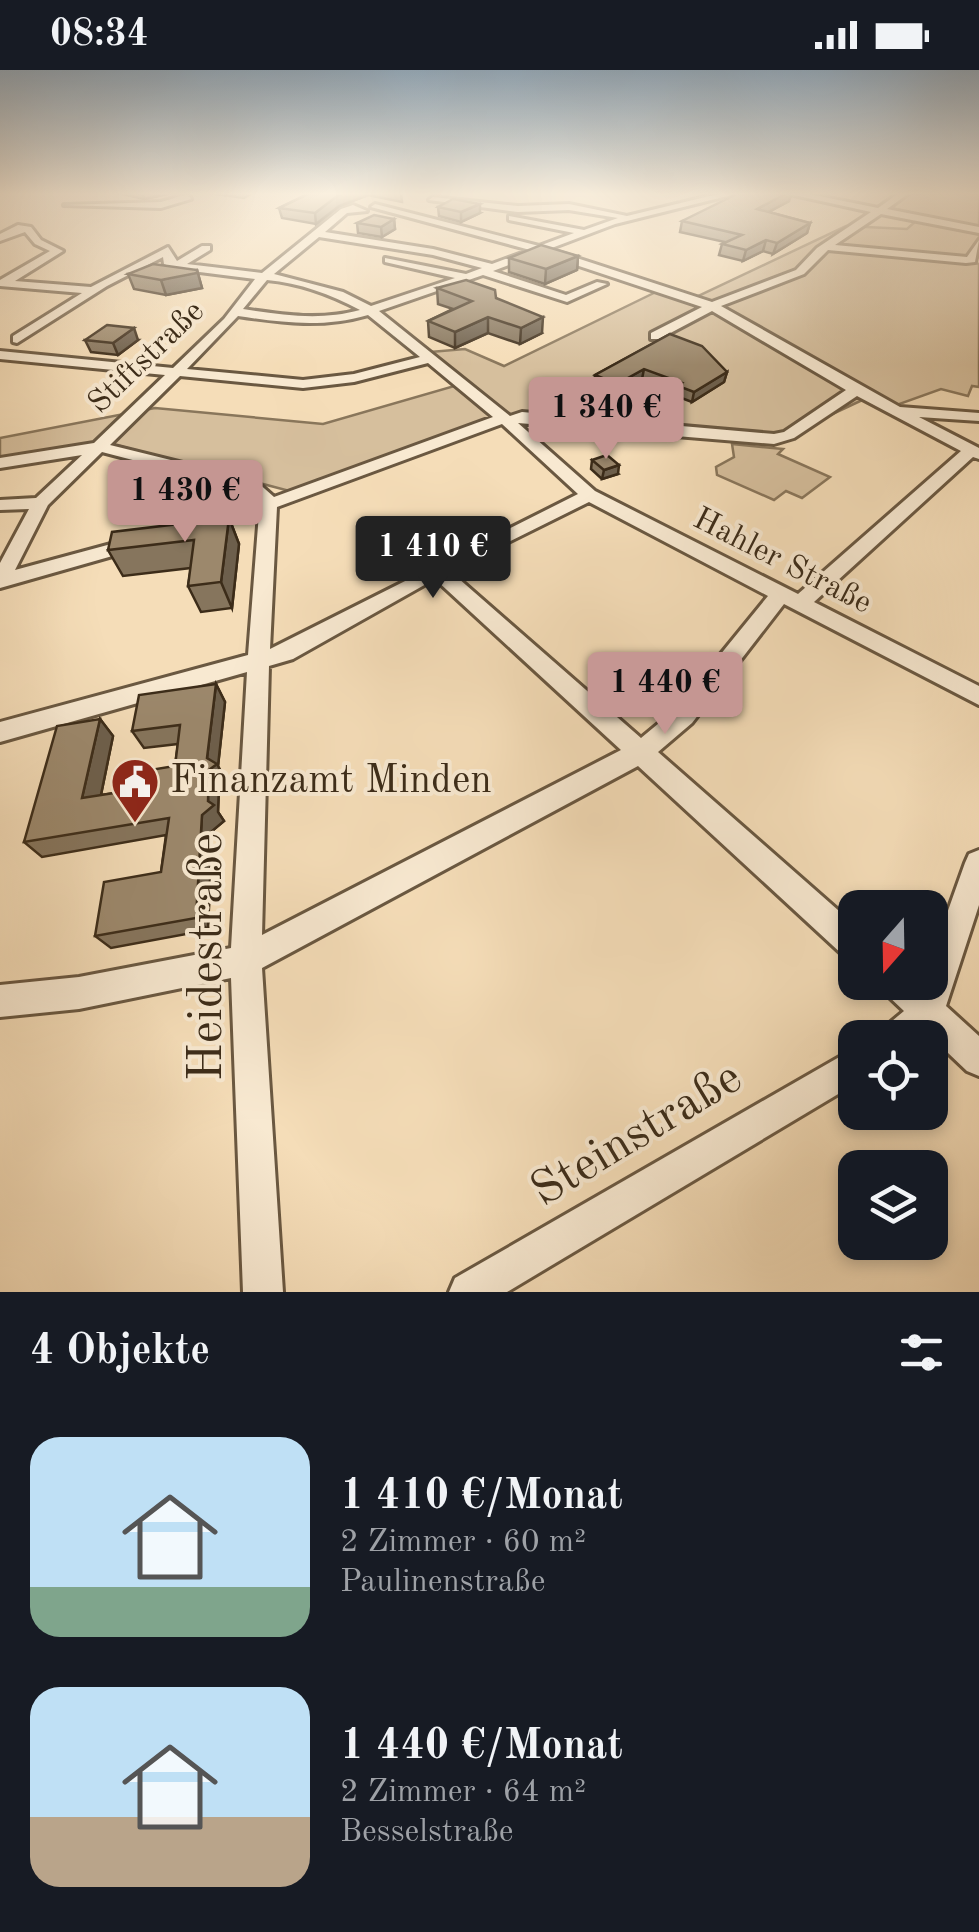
<!DOCTYPE html>
<html lang="de">
<meta charset="utf-8">
<style>
:root{--surface:#171b24;--page:#20242c;--text:#f1f3f6;--muted:#9ea1a6;--accent:#c59692}
body{margin:0;font-family:"Old Standard TT",serif;background:var(--page);color:var(--text);height:100vh;display:flex;flex-direction:column;font-size:38px;white-space:nowrap}
*{box-sizing:border-box;margin:0}
p{font-size:32px;color:var(--muted)}
.icon{flex:none;width:55px;height:55px;fill:none;stroke:currentColor;stroke-width:2;stroke-linecap:round;stroke-linejoin:round}
.map{position:relative;height:1222px;overflow:hidden}
.panel{display:flex;flex-direction:column;background:var(--surface);flex:1}
.panel>*{flex:none}
.needle{width:65px;rotate:200deg}
.fabs{position:absolute;left:838px;top:820px;display:grid;gap:20px}
.fabs a{display:grid;place-items:center;width:110px;height:110px;border-radius:20px;background:var(--surface);box-shadow:0 5px 15px #0003;font-size:50px}
.price{position:absolute;translate:-50% -85px;padding:0 22px;border-radius:10px;background:var(--accent);color:#111;font-size:32px;line-height:65px;filter:drop-shadow(0 2px 5px #0008)}
.price::after{content:'';position:absolute;left:50%;top:60px;width:30px;height:22px;margin-left:-15px;background:inherit;clip-path:polygon(0 0,100% 0,50% 100%)}
.price.on{background:#222;color:#fff}
ul{padding:0;list-style:none}
li{display:flex;align-items:center;gap:30px;height:250px;padding:0 30px}
li span{display:grid;place-items:center;flex:none;width:280px;height:200px;border-radius:30px;color:#555}
li>.icon{margin-inline-start:auto}
span .icon{width:120px;height:120px;fill:#fffc;stroke-width:1}
li b{font-size:42px}
h2{display:flex;justify-content:space-between;align-items:center;height:120px;padding:0 30px;font-size:42px}
.status{display:flex;justify-content:space-between;align-items:center;height:70px;padding:0 50px;background:var(--surface);direction:ltr}
.status svg{height:28px;fill:currentColor}
.map>svg:first-child{display:block}
.green{fill:#d6bf9d;stroke:#89765b;stroke-width:2.5}
.lines{fill:none;stroke-linecap:round;stroke-linejoin:round}
.minor-casing{stroke:#6a5841;stroke-width:6}
.minor{fill:#f8e9d1;fill-rule:evenodd}
.wall{fill:#86755d;stroke:#3c2c19;stroke-width:2.5}
.shaded-wall{fill:#6d5f4c;stroke:#3c2c19;stroke-width:2.5}
.building{fill:#9c886c;stroke:#3c2c19;stroke-width:2.5}
.labels{text-anchor:middle;dominant-baseline:central;stroke-width:8;stroke-linejoin:round;paint-order:stroke}
.far-street-label{font-size:32px;fill:#3c2c19;stroke:#f8e9d1}
.poi-label{font-size:40px;fill:#3c2c19;stroke:#f8e9d1;text-anchor:start}
.near-street-label{font-size:48px;fill:#3c2c19;stroke:#f8e9d1}
</style>
<div class="status"><b>08:34</b><svg viewBox="0 0 49 12"><path d="M0 12V9h3v3zM5 12V6h3v6zM10 12V3h3v9zM15 12V0h3v12zM26 1h20v11H26zM47 4h2v5h-2z"/></svg></div>
<div class="map">
<svg width="979" height="1222" viewBox="0 0 979 1222">
<rect width="100%" height="100%" fill="#f5ddb8"/>
<filter id="stains"><feTurbulence type="fractalNoise" baseFrequency=".002" numOctaves="4"/><feColorMatrix values="0 0 0 0 .2 0 0 0 0 .09 0 0 0 0 .02 0 0 0 .5 -.17"/></filter>
<radialGradient id="worn" r=".72"><stop offset=".6" stop-color="#630" stop-opacity="0"/><stop offset="1" stop-color="#630" stop-opacity=".3"/></radialGradient>
<g class="green">
<polygon points="901,123 979,123 979,185 975,193 979,194 979,317 972,316 968,326 941,319 894,336 873,325 775,371 521,344 509,346 297,423 120,376 0,391 0,368 155,338 323,354 465,313 430,282 465,279 504,296 660,220 690,230 846,156 907,159 916,151 872,142"/>
<polygon points="732,374 783,379 778,384 830,407 802,428 786,421 774,430 717,405 716,397 734,387"/>
</g>
<g class="lines">
<g class="minor-casing">
<g id="minor">
<path d="M722,123h17l-124,31 -66,25 163,53 84,-32 21,-22 54,-36 -86,-19h19l74,15 21,-15h10l-22,16 92,18v6l-98,-19 -46,31 132,12 12,-17 -4,22 -9,1 -138,-13 -24,24 -83,32 179,101 79,6v8l-60,-4 60,31v11l-6,-2 -159,145 165,84v19l-195,-101 -92,119 -34,29 197,173v35l-11,-4 -206,-190 -376,202 21,324h-40l-12,-314 -152,31 -79,8v-32l79,-8 152,-29 16,-276 -247,70v-20l248,-67 11,-142 -58,19 -9,-6 67,-25 -15,-12 -142,-37 -54,53 -33,65 122,-33 7,2v8l-144,41v-25l29,-54 -29,1v-10l36,-2 46,-43 -82,13v-10l94,-15 71,-68 -165,-16v-8l173,17 51,-49 31,-40 -79,-10 -12,-5 -1,-7 -56,29 -90,57 -4,-1v-6l69,-43 -82,-7v-6l50,-29 -15,-7 -10,-12 -25,9v-7l18,-9 13,2 10,13 22,11 -48,30 76,6 77,-40 9,14 25,-15h8v4l-23,14 75,9 79,-64 12,-4 14,6 -20,2 -22,19 108,17 59,15 38,-14 -159,-43 4,-3 164,42 35,-13 -65,-13v-4l75,14 34,-12 -49,-8 -51,2 -89,-12 4,-3 85,9 51,-2 58,12zM319,167l114,18 49,13 -16,6 -81,-16v4l70,16 -84,28 -28,-14 -69,-18zM540,183l162,54 -51,26v6h8l53,-28 134,79 -62,42 -10,2 -252,-22 -12,4 -131,-105 104,-36 84,27 40,-18 -10,-2 -31,13 -73,-24zM267,210c33,3 63,14 93,30 -40,11 -77,5 -117,-1zM368,245l52,42 -66,17 -51,6 -116,-11 51,-53c46,7 85,12 130,-1zM428,293l65,54 -219,80 -18,-16 -146,-36 70,-69 123,12 51,-6zM857,326l104,55 -163,143 -203,-103 -77,-68 256,21 20,-6zM502,354l76,70 -308,155 7,-142zM589,432l179,94 -92,113 -35,29 -191,-167zM435,509l186,171 -359,185 7,-269 24,-7z"/>
<polygon points="188,124 191,129 161,138 64,135 161,132"/>
<polygon points="979,780 979,835 946,936 979,966 979,1006 967,1001 927,963 923,968 882,968 886,956 904,941 885,923 881,912 930,912 930,891 965,793 969,784"/>
<polygon points="855,978 855,1014 507,1222 449,1222 455,1208"/>
</g>
</g>
<use href="#minor" class="minor"/>
</g>
<g class="wall">
<polygon points="118,123 172,123 144,129"/>
<polygon points="209,123 252,123 244,128"/>
<polygon points="306,123 401,123 402,132 368,125 339,136 316,154 282,148 279,138 306,125"/>
<polygon points="789,131 769,142 810,153 807,163 773,184 763,181 743,191 719,185 722,174 725,172 680,162 682,151"/>
<polygon points="438,137 480,143 461,152 439,146"/>
<polygon points="394,149 395,159 382,167 358,163 357,153"/>
<polygon points="578,186 577,200 545,214 509,202 509,188"/>
<polygon points="197,200 202,218 166,225 134,219 128,204"/>
<polygon points="437,218 496,228 542,263 520,274 488,263 455,278 429,267 428,251 453,239 438,234"/>
<polygon points="670,264 727,302 724,312 692,332 676,326 676,322 642,309 616,324 594,315 595,305"/>
<polygon points="85,270 138,270 118,285 91,282"/>
<polygon points="592,390 618,404 602,409 591,399"/>
<polygon points="229,448 239,474 232,538 201,542 188,516 191,498 123,506 108,480"/>
<polygon points="216,614 225,632 218,696 226,711 219,717 218,742 224,751 212,761 208,860 111,878 95,866 161,802 166,765 42,787 24,772 100,649 113,666 101,725 147,718 175,696 178,674 144,678 132,661"/>
</g>
<g class="shaded-wall">
<polygon points="142,123 172,123 144,129"/>
<polygon points="344,123 367,123 368,125 339,136 316,154 315,143 337,126"/>
<polygon points="787,123 792,123 789,131 755,149 757,139"/>
<polygon points="480,134 480,143 461,152 461,142"/>
<polygon points="394,149 395,159 382,167 381,157"/>
<polygon points="810,153 807,163 773,184 777,173"/>
<polygon points="766,170 763,181 743,191 746,180"/>
<polygon points="578,186 577,200 545,214 546,199"/>
<polygon points="197,200 202,218 166,225 161,210"/>
<polygon points="488,247 488,263 455,278 455,262"/>
<polygon points="543,247 542,263 520,274 521,258"/>
<polygon points="134,258 138,270 118,285 113,273"/>
<polygon points="644,299 642,309 616,324 617,314"/>
<polygon points="727,302 724,312 692,332 694,322"/>
<polygon points="619,395 618,404 602,409 604,400"/>
<polygon points="229,448 239,474 232,538 221,512"/>
<polygon points="216,614 225,632 218,696 226,711 219,717 218,742 224,751 212,761 208,860 196,848 202,745 208,731 207,688"/>
<polygon points="100,649 113,666 97,744 82,728"/>
</g>
<g class="building">
<polygon points="310,123 344,123 337,126 315,143 279,138"/>
<polygon points="739,123 787,123 757,139 810,153 777,173 766,170 746,180 722,174 742,165 682,151"/>
<polygon points="453,129 480,134 461,142 438,137"/>
<polygon points="374,145 394,149 381,157 357,153"/>
<polygon points="541,175 578,186 546,199 509,188"/>
<polygon points="153,194 197,200 197,203 161,210 128,204"/>
<polygon points="466,210 495,220 496,228 543,247 521,258 488,247 455,262 428,251 472,231 437,218"/>
<polygon points="107,255 134,258 113,273 85,270"/>
<polygon points="670,264 702,276 727,302 694,322 678,316 682,313 644,299 617,314 595,305"/>
<polygon points="607,385 619,395 604,400 592,390"/>
<polygon points="229,448 221,512 188,516 194,470 108,480 112,462"/>
<polygon points="216,614 207,688 217,694 209,700 208,731 214,735 202,745 196,848 95,866 104,812 161,802 169,748 24,772 57,656 100,649 82,728 147,718 150,700 175,696 180,655 132,661 139,625"/>
</g>
<linearGradient id="sky" x2="0" y2="1"><stop stop-color="#94acbf"/><stop offset="0.42" stop-color="#faf0df"/><stop offset="1" stop-color="#faf0df" stop-opacity="0"/></linearGradient>
<rect width="979" height="295" fill="url(#sky)"/>
<defs>
<g id="civic-pin" transform="scale(2.5)"><path d="M0 17L-7.5 6A9.5 9.5 0 1 1 7.5 6Z" fill="#8f2418" stroke="#f8e9d1"/><path d="M-.6-6.5H3V-4.5H.6V-3L4-1V1h2V6H-6V1h2V-1L-.6-3ZM-1.2 2.5V6h2.4V2.5Z" fill="#fff"/></g>
</defs>
<g fill-rule="evenodd">
<use href="#civic-pin" x="135" y="712"/>
</g>
<g class="labels">
<g class="far-street-label">
<text transform="translate(147 288) rotate(-44)">Stiftstraße</text>
<text transform="translate(782 492) rotate(27)">Hahler Straße</text>
</g>
<g class="poi-label">
<text x="170" y="712">Finanzamt Minden</text>
</g>
<g class="near-street-label">
<text transform="translate(208 887) rotate(-90)">Heidestraße</text>
<text transform="translate(637 1065) rotate(-31)">Steinstraße</text>
</g>
</g>
<rect width="100%" height="100%" filter="url(#stains)"/>
<rect width="100%" height="100%" fill="url(#worn)"/>
</svg>
<div class="fabs">
<a><svg class="needle" viewBox="-14 -14 28 28"><path d="M0-13l5 13h-10z" fill="#e53935"/><path d="M0 13l5-13h-10z" fill="#9ea1a6"/></svg></a>
<a><svg class="icon" aria-label="locate" viewBox="0 0 24 24"><circle cx="12" cy="12" r="6"/><path d="M12 2v4M12 18v4M2 12h4M18 12h4"/></svg></a>
<a><svg class="icon" aria-label="layers" viewBox="0 0 24 24"><path d="M12 4l9 5-9 5-9-5zM3 14l9 5 9-5"/></svg></a>
</div>
<b class="price" style="left:606px;top:392px">1 340 €</b>
<b class="price" style="left:185px;top:475px">1 430 €</b>
<b class="price on" style="left:433px;top:531px">1 410 €</b>
<b class="price" style="left:665px;top:667px">1 440 €</b>
</div>
<section class="panel">
<h2>4 Objekte<svg class="icon" aria-label="filters" viewBox="0 0 24 24"><path d="M4 7h16M4 17h16"/><circle cx="9" cy="7" r="2"/><circle cx="15" cy="17" r="2"/></svg></h2>
<ul>
<li><span style="background:linear-gradient(#bfe0f5 75%,#7fa58c 0)"><svg class="icon" aria-label="home" viewBox="0 0 24 24"><path d="M3 11l9-7 9 7M6 9v11h12V9"/></svg></span><div><b>1 410 €/Monat</b><p>2 Zimmer · 60 m²</p><p>Paulinenstraße</p></div></li>
<li><span style="background:linear-gradient(#bfe0f5 65%,#b9a48a 0)"><svg class="icon" aria-label="home" viewBox="0 0 24 24"><path d="M3 11l9-7 9 7M6 9v11h12V9"/></svg></span><div><b>1 440 €/Monat</b><p>2 Zimmer · 64 m²</p><p>Besselstraße</p></div></li>
</ul>
</section>
